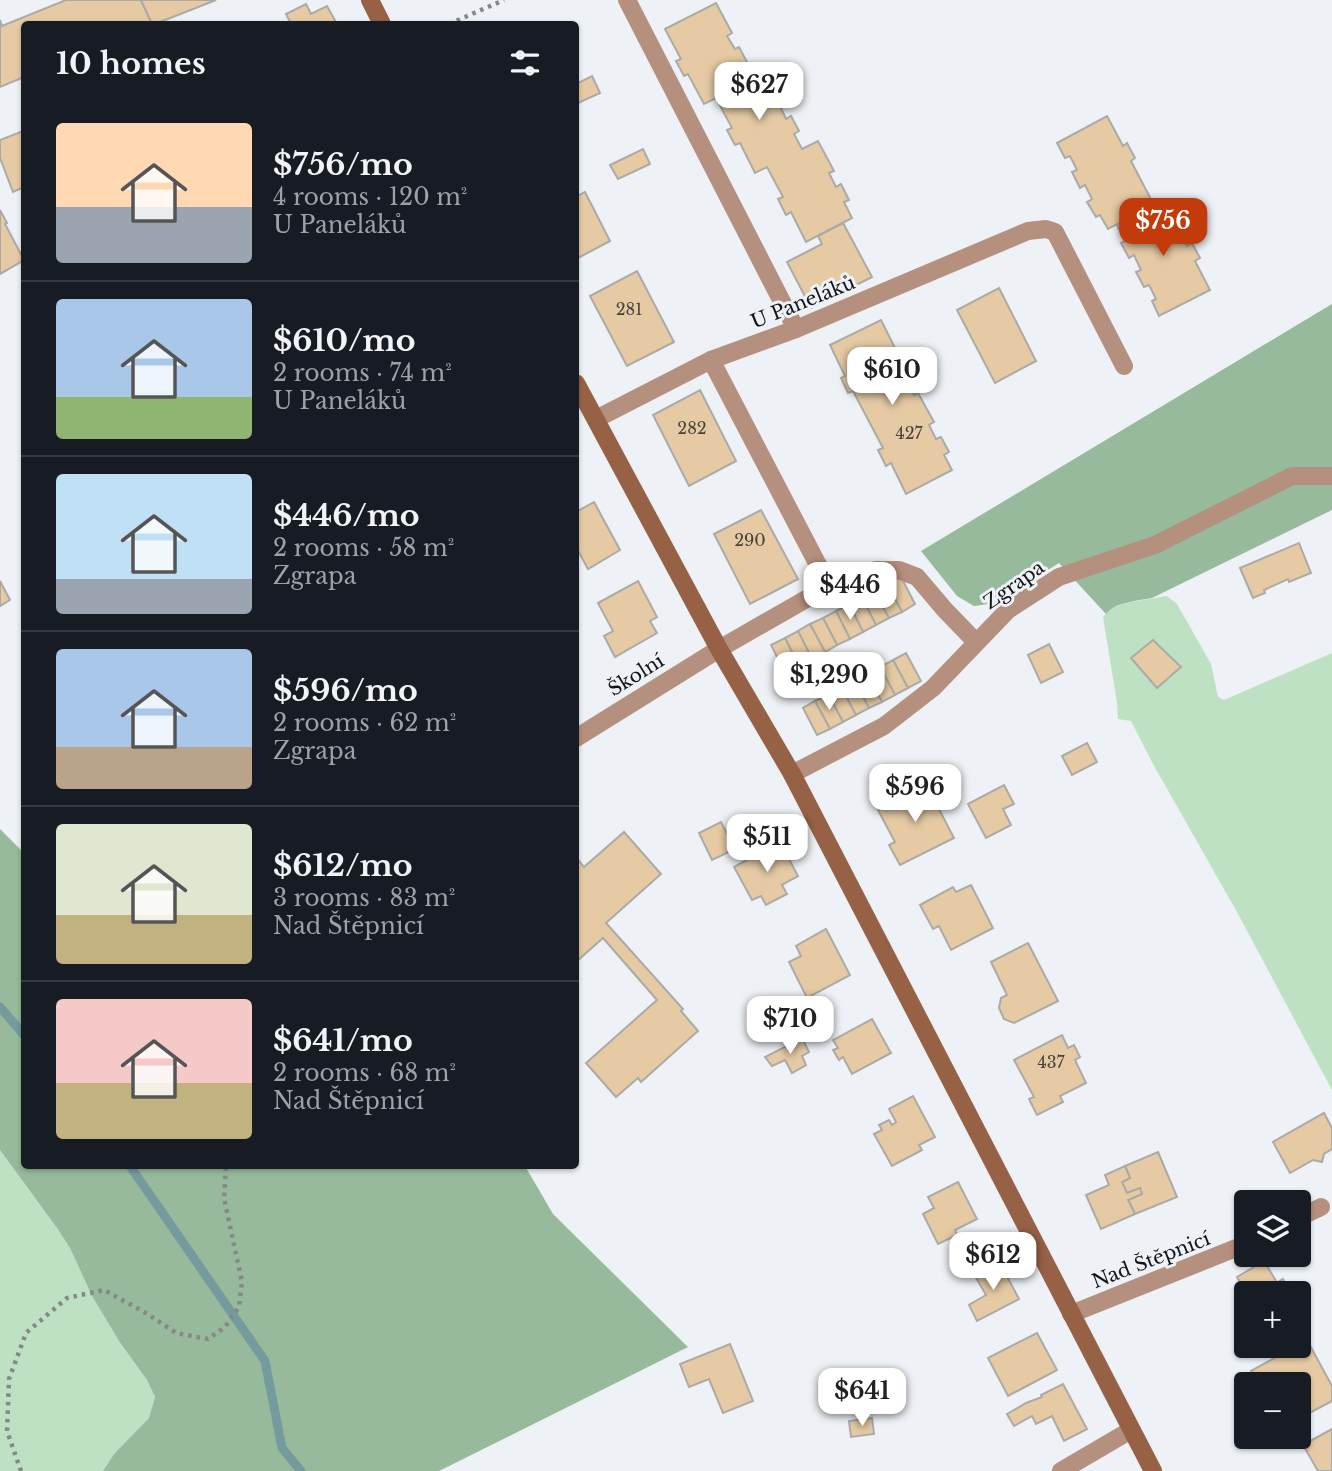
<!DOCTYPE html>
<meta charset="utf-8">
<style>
:root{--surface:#171b24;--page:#20242c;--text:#f1f3f6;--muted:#9ea1a6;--line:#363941;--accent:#c33a0b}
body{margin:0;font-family:"Libre Baskerville",serif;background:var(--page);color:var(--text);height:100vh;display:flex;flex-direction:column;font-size:26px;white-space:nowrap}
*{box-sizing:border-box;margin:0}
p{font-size:23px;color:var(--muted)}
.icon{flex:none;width:38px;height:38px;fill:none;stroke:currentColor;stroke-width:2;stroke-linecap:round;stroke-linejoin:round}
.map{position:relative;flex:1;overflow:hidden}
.side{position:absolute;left:21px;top:21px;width:558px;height:1148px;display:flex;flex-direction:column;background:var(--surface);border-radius:7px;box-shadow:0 2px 5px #0004}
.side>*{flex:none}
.controls{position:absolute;left:1234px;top:1190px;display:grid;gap:14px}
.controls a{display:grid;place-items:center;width:77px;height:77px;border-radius:7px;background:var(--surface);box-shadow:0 2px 5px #0004;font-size:35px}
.price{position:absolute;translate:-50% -60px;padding:0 16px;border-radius:14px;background:#fff;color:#222;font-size:23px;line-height:46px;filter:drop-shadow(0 2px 4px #0008)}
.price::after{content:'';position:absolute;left:50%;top:42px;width:21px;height:16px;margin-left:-10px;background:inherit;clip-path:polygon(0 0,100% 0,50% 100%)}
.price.active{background:var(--accent);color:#fff}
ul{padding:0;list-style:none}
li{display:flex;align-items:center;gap:21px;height:175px;padding:0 35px}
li+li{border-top:2px solid var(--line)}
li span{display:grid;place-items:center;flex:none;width:196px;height:140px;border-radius:7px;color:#555}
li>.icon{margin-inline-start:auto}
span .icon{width:84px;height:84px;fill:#fffc;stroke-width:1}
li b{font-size:30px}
h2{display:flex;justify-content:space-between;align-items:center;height:84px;padding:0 35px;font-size:30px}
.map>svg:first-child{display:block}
.green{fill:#bfe1c3}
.forest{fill:#96ba9b}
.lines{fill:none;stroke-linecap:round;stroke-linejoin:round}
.stream{stroke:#749c9e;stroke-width:9}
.building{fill:#e5caa4;stroke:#acaaa6;stroke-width:2}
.path{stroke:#858789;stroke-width:4.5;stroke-dasharray:3.5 5;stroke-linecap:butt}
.street{stroke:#b6907e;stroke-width:18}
.secondary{stroke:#976146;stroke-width:18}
.labels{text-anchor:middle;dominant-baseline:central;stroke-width:6;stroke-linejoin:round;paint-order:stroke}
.number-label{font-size:16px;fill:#484239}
.street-label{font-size:19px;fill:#131415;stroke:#eef1f5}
</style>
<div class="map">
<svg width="1332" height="1471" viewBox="0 0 1332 1471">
<rect width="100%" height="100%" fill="#eef1f5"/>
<g class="green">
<polygon points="1167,596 1177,604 1211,664 1218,697 1224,700 1332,653 1332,1090 1237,912 1153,764 1131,721 1118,719 1117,703 1103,617 1110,609 1125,603"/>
<polygon points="0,1150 57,1228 70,1248 92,1296 119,1341 147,1380 155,1397 149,1418 114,1454 103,1471 0,1471"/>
</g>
<g class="forest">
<path d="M1332,304v206l-180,88c-15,3 -37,4 -46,16l-47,-51 -63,40 -22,3 -17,-10 -36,-45z"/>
<polygon points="0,829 24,853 24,1166 525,1166 553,1214 688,1347 439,1471 103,1471 114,1454 149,1418 155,1397 147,1380 119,1341 92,1296 70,1248 57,1228 0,1150"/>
</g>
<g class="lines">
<g class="stream">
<polyline points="0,1007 24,1035"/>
<polyline points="130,1166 265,1361 282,1448 301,1471"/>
</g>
</g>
<g class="building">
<polygon points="66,0 141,0 152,24 24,24 24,77 0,87 0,20 2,26"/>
<polygon points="141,0 216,0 155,24 152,24"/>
<polygon points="716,3 732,33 727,36 735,49 739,47 747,62 743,65 751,81 768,72 783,102 779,104 786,119 791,116 799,131 794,134 802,149 818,141 834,171 829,173 836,187 841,184 849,200 844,202 852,218 806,242 791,212 786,215 778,199 783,197 767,167 755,173 740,143 735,145 727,130 732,128 716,98 704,104 688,74 684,76 676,61 681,59 665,29"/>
<polygon points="306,4 311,14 327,6 337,24 291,24 286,14"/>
<polygon points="592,76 600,93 576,104 576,84"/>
<polygon points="1107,116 1123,146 1127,143 1135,158 1131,161 1154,205 1108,229 1100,215 1096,217 1087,202 1092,199 1085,185 1080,188 1072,172 1077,170 1070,156 1065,158 1057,143"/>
<polygon points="23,131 24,135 24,187 13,192 0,158 0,140"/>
<polygon points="643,149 650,164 618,179 610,165"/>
<polygon points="585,192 610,241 576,259 576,197"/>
<polygon points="1163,201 1187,246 1192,243 1200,258 1195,261 1210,290 1159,316 1152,301 1156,299 1149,285 1144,287 1136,272 1141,270 1134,255 1129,258 1121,243 1125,241 1117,225"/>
<polygon points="0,210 7,223 5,224 24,260 0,274"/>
<polygon points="843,223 872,277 811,308 787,262 822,244 818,236"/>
<polygon points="637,271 674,342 627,366 590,296"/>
<polygon points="999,288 1036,361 995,383 957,310"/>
<polygon points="881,320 896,350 892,352 899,366 903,363 911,379 906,381 914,395 918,393 934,422 929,425 936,439 941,437 949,452 944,455 952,470 906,494 891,463 886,466 878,450 883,448 853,391 848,393 841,378 845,376 830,345"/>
<polygon points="700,390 736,461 689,486 653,415"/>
<polygon points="594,502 620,550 588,569 576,547 576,512"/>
<polygon points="761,510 798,579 750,604 714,534"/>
<polygon points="1299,543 1311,573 1289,582 1288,579 1264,590 1265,593 1253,598 1240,568"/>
<polygon points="901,577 915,604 902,612 887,584"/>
<polygon points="0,581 10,600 0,606"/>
<polygon points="638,581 657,617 650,621 657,633 615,657 604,636 613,631 598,603"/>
<polygon points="887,584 902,612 889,618 874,591"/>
<polygon points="874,591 889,618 876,625 862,598"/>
<polygon points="862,598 876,625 863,632 849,604"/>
<polygon points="849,604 863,632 850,639 836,611"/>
<polygon points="836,611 850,639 837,645 823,618"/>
<polygon points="823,618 837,645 825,652 810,624"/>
<polygon points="810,624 825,652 812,659 798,631"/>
<polygon points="798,631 812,659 799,666 785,638"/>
<polygon points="785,638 799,666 785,673 771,645"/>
<polygon points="1153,640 1181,667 1157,688 1131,658"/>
<polygon points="1049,644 1063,672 1041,683 1028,655"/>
<polygon points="906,653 921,681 908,688 893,660"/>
<polygon points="893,660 908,688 895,695 880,667"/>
<polygon points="880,667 895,695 882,702 867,674"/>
<polygon points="867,674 882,702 869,708 854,680"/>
<polygon points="854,680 869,708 856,715 841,687"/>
<polygon points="841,687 856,715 843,722 828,694"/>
<polygon points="828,694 843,722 830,729 815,701"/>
<polygon points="815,701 830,729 817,735 803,708"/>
<polygon points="1087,743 1097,762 1072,775 1062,756"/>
<polygon points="926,784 954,838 900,865 889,845 895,842 878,810 884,806 883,804 904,793 906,795"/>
<polygon points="1004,785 1014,804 1003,809 1011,825 986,838 968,804"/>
<polygon points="721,822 735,849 712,860 699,833"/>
<polygon points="624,832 661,874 606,923 683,1009 681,1011 698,1031 641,1082 638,1078 616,1097 586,1063 657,1000 603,938 576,962 576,857 584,867"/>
<polygon points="780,842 798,876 782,885 787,894 766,905 761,896 752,900 734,867"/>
<polygon points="971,885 993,928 951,950 939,926 933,929 920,905 953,887 956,892"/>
<polygon points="826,929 850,975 807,998 789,962 801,956 796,946"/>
<polygon points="1028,943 1058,1001 1014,1023 1004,1019 999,1008 1001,998 1007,995 991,962"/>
<polygon points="872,1019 891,1053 852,1074 843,1057 839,1060 833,1050 838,1048 833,1040"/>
<polygon points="1062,1035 1068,1048 1074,1045 1080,1057 1075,1060 1086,1083 1060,1096 1063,1102 1037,1115 1029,1099 1034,1097 1014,1060"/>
<polygon points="802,1038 809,1052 802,1056 806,1065 792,1073 785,1060 772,1066 765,1057"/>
<polygon points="913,1096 935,1137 919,1145 922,1150 892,1166 874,1134 882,1130 879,1125 889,1120 892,1125 896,1122 889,1109"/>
<polygon points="1324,1113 1332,1128 1332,1149 1324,1154 1322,1162 1313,1160 1290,1173 1273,1142"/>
<polygon points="1158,1152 1177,1197 1135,1214 1128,1200 1142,1194 1140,1188 1127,1193 1122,1182 1130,1178 1125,1166"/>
<polygon points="1125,1166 1130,1178 1122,1182 1127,1193 1140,1188 1142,1194 1128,1200 1135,1214 1101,1229 1086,1195 1109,1185 1105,1175"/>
<polygon points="958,1182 977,1219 955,1230 957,1235 938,1244 923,1214 934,1208 928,1197"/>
<polygon points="1264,1261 1276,1281 1258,1293 1246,1294 1237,1277"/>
<polygon points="1000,1263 1019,1299 977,1321 969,1305 986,1295 975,1276"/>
<polygon points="1283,1279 1291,1293 1260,1293"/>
<polygon points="1037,1333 1057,1370 1008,1396 988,1358"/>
<polygon points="1307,1340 1332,1386 1332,1401 1302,1417 1298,1411 1298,1384 1283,1383 1258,1384 1251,1371 1296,1346 1298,1346"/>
<polygon points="730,1344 753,1401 723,1413 709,1379 689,1387 680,1364"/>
<polygon points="1063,1384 1087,1429 1064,1441 1052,1416 1036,1424 1032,1416 1014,1426 1007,1414 1026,1403 1042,1397 1041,1395"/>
<polygon points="872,1418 874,1434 851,1437 849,1421"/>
<polygon points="1332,1429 1332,1471 1318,1471 1303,1445"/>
</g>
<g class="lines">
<g class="path">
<polyline points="449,24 504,0"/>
<polyline points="21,1471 7,1431 9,1379 26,1333 67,1298 104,1290 146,1313 176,1333 208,1339 225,1327 239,1307 242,1282 224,1198 226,1166"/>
</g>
<g class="street">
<polyline points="627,0 796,329"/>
<polyline points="711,360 829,586"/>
<polyline points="596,419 711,360 796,329 1028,231 1046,229 1055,232 1124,366"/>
<polyline points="576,738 719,649 829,586 876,570 899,570 917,577 945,610 976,642"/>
<polyline points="792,774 884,726 933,688 1008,610 1059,577 1155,545 1292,476 1332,476"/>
<polyline points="1298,1218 1321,1207"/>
<polyline points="1071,1314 1246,1244"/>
<polyline points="1061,1471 1131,1430"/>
</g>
<g class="secondary">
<polyline points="370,0 382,24"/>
<polyline points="576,383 719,649 792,774 1153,1471"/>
</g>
</g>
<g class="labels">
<g class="number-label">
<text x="629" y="309">281</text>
<text x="692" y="428">282</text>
<text x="909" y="433">427</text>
<text x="750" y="540">290</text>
<text x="1051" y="1062">437</text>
</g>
<g class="street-label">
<text transform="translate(803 302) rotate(-22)">U Paneláků</text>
<text transform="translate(1014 585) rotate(-35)">Zgrapa</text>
<text transform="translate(636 675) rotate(-32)">Školní</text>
<text transform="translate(1151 1260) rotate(-21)">Nad Štěpnicí</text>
</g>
</g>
</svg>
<div class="controls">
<a><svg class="icon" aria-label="layers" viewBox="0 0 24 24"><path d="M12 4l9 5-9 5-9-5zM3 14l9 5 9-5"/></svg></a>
<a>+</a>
<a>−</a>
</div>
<b class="price" style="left:759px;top:122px">$627</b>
<b class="price active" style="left:1163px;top:258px">$756</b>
<b class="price" style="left:892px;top:407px">$610</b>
<b class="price" style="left:850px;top:622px">$446</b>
<b class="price" style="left:829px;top:712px">$1,290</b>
<b class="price" style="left:915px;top:824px">$596</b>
<b class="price" style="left:767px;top:874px">$511</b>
<b class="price" style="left:790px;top:1056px">$710</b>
<b class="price" style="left:993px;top:1292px">$612</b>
<b class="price" style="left:862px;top:1428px">$641</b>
<section class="side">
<h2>10 homes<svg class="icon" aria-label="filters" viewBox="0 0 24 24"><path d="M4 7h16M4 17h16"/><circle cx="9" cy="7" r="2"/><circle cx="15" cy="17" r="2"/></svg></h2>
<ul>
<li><span style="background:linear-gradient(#ffd9b3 60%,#9aa5b1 0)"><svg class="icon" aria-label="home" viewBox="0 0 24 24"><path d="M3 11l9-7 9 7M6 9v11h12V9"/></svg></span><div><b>$756/mo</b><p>4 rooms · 120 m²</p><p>U Paneláků</p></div></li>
<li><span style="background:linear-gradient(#a9c7e8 70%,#8fb573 0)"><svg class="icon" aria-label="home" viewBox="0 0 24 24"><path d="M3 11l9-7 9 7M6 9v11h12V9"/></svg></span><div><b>$610/mo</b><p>2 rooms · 74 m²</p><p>U Paneláků</p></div></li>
<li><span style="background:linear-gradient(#bfe0f5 75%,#9aa5b1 0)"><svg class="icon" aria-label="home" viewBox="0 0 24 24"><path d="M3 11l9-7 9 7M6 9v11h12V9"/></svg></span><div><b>$446/mo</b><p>2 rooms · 58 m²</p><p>Zgrapa</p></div></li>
<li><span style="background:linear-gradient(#a9c7e8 70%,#b9a48a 0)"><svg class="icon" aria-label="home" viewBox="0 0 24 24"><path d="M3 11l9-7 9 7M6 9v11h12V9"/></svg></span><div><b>$596/mo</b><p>2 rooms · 62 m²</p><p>Zgrapa</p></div></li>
<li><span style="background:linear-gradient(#dfe7d0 65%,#c2b280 0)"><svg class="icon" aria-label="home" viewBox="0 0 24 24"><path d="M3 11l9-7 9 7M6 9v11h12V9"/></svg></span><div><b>$612/mo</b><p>3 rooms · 83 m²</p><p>Nad Štěpnicí</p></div></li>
<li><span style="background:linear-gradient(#f6c9c9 60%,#c2b280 0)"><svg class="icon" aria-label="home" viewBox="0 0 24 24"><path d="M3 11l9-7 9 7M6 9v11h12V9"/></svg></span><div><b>$641/mo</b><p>2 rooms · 68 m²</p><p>Nad Štěpnicí</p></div></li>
</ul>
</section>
</div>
